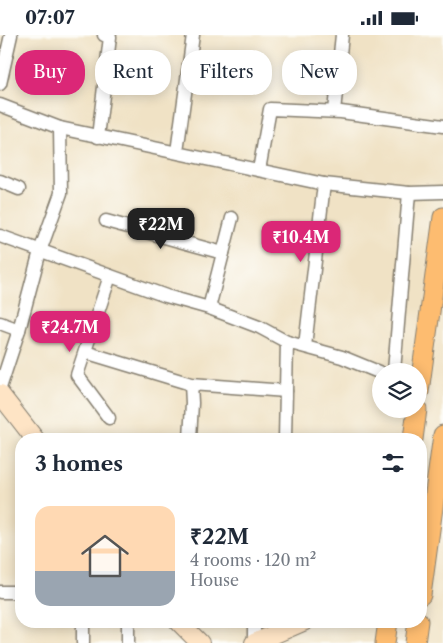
<!DOCTYPE html>
<meta charset="utf-8">
<style>
:root{--surface:#fff;--page:#f2f2f3;--text:#1f2937;--muted:#747a83;--line:#e0e1e3;--accent:#db2777}
body{margin:0;font-family:"Libre Caslon Text",serif;background:var(--page);color:var(--text);height:100vh;display:flex;flex-direction:column;font-size:19px;white-space:nowrap}
*{box-sizing:border-box;margin:0}
p{font-size:16px;color:var(--muted)}
.icon{flex:none;width:28px;height:28px;fill:none;stroke:currentColor;stroke-width:2;stroke-linecap:round;stroke-linejoin:round}
.map{position:relative;flex:1;overflow:hidden}
.side{position:absolute;left:15px;top:398px;width:412px;height:195px;display:flex;flex-direction:column;background:var(--surface);border-radius:20px;box-shadow:0 2px 12px #0003}
.side>*{flex:none}
.guide{position:absolute;left:15px;top:15px;width:414px;height:45px;display:flex;gap:10px}
.buttons{position:absolute;left:372px;top:328px;display:grid;gap:10px}
.buttons a{display:grid;place-items:center;width:55px;height:55px;border-radius:50%;background:var(--surface);box-shadow:0 2px 12px #0003;font-size:25px}
.price{position:absolute;translate:-50% -42px;padding:0 11px;border-radius:10px;background:var(--accent);color:#fff;font-size:16px;line-height:32px;filter:drop-shadow(0 1px 2px #0008)}
.price::after{content:'';position:absolute;left:50%;top:30px;width:15px;height:11px;margin-left:-8px;background:inherit;clip-path:polygon(0 0,100% 0,50% 100%)}
.price.selected{background:#222;color:#fff}
ul{padding:0;list-style:none}
li{display:flex;align-items:center;gap:15px;height:125px;padding:0 20px}
li+li{border-top:1px solid var(--line)}
li span{display:grid;place-items:center;flex:none;width:140px;height:100px;border-radius:15px;color:#555}
li>.icon{margin-inline-start:auto}
span .icon{width:60px;height:60px;fill:#fffc;stroke-width:1}
li b{font-size:21px}
h2{display:flex;justify-content:space-between;align-items:center;height:60px;padding:0 20px;font-size:21px}
.chip{padding:0 18px;border-radius:20px;background:var(--surface);box-shadow:0 2px 12px #0003;font-size:18px;line-height:45px}
.chip.selected{background:var(--accent);color:#fff}
.status{display:flex;justify-content:space-between;align-items:center;height:35px;padding:0 25px;background:var(--surface);direction:ltr}
.status svg{height:14px;fill:currentColor}
.map>svg:first-child{display:block}
.lines{fill:none;stroke-linecap:round;stroke-linejoin:round}
.street-casing{stroke:#867f70;stroke-width:15}
.secondary-casing{stroke:#867f70;stroke-width:20}
.primary-casing{stroke:#867f70;stroke-width:21}
.street{stroke:#fff;stroke-width:12}
.secondary{stroke:#fee4c5;stroke-width:18}
.primary{stroke:#fdbc6f;stroke-width:19}
</style>
<div class="status"><b>07:07</b><svg viewBox="0 0 49 12"><path d="M0 12V9h3v3zM5 12V6h3v6zM10 12V3h3v9zM15 12V0h3v12zM26 1h20v11H26zM47 4h2v5h-2z"/></svg></div>
<div class="map">
<svg width="443" height="608" viewBox="0 0 443 608">
<rect width="100%" height="100%" fill="#fdfcf7"/>
<filter id="ink" filterUnits="userSpaceOnUse"><feTurbulence type="fractalNoise" baseFrequency=".02" numOctaves="2"/><feDisplacementMap in="SourceGraphic" scale="10" xChannelSelector="R" yChannelSelector="G"/><feConvolveMatrix kernelMatrix="1 2 1 2 8 2 1 2 1" color-interpolation-filters="sRGB"/></filter>
<filter id="wash" filterUnits="userSpaceOnUse"><feTurbulence type="fractalNoise" baseFrequency=".0096" numOctaves="4" result="noise"/><feDisplacementMap in="SourceGraphic" scale="20" xChannelSelector="R" yChannelSelector="G"/><feGaussianBlur stdDeviation="1.12" result="paint"/><feColorMatrix in="noise" values="0 0 0 0 0 0 0 0 0 0 0 0 0 0 0 0 0 1.4 0 .05"/><feComposite in="paint" operator="in"/></filter>
<g filter="url(#wash)">
<rect width="100%" height="100%" fill="#f0e2c5"/>
</g>
<g filter="url(#ink)">
<g class="lines">
<g class="street-casing">
<g id="street">
<polyline points="0,49 11,0"/>
<polyline points="0,70 60,93 324,149 409,158 443,157"/>
<polyline points="334,76 342,0"/>
<polyline points="98,102 110,2 104,0"/>
<polyline points="177,117 193,0"/>
<polyline points="259,135 270,74 341,77 443,91"/>
<polyline points="0,146 19,154"/>
<polyline points="106,186 223,218"/>
<polyline points="0,201 166,261 209,273 259,292 287,307 342,322 381,338"/>
<polyline points="209,273 232,183"/>
<polyline points="0,288 19,295"/>
<polyline points="305,311 324,149"/>
<polyline points="85,317 191,349 286,356"/>
<polyline points="394,336 409,158"/>
<polyline points="0,353 19,295 40,216 61,158 60,93"/>
<polyline points="109,383 77,340 110,241"/>
<polyline points="190,404 192,368 191,349"/>
<polyline points="285,404 287,307"/>
<polyline points="0,557 21,557"/>
<polyline points="128,586 128,608"/>
<polyline points="83,608 83,586"/>
<polyline points="254,608 254,586"/>
</g>
</g>
<g class="secondary-casing">
<g id="secondary">
<polyline points="0,359 35,404"/>
<polyline points="178,586 200,608"/>
<polyline points="254,608 305,586"/>
</g>
</g>
<g class="primary-casing">
<g id="primary">
<polyline points="419,357 443,182"/>
<polyline points="413,404 417,374"/>
<polyline points="421,560 443,400"/>
<polyline points="385,608 388,586"/>
<polyline points="415,608 418,586"/>
</g>
</g>
<use href="#street" class="street"/>
<use href="#secondary" class="secondary"/>
<use href="#primary" class="primary"/>
</g>
</g>
</svg>
<div class="buttons">
<a><svg class="icon" aria-label="layers" viewBox="0 0 24 24"><path d="M12 4l9 5-9 5-9-5zM3 14l9 5 9-5"/></svg></a>
</div>
<b class="price selected" style="left:161px;top:215px">₹22M</b>
<b class="price" style="left:301px;top:228px">₹10.4M</b>
<b class="price" style="left:70px;top:318px">₹24.7M</b>
<div class="guide">
<a class="chip selected">Buy</a>
<a class="chip">Rent</a>
<a class="chip">Filters</a>
<a class="chip">New</a>
</div>
<section class="side">
<h2>3 homes<svg class="icon" aria-label="filters" viewBox="0 0 24 24"><path d="M4 7h16M4 17h16"/><circle cx="9" cy="7" r="2"/><circle cx="15" cy="17" r="2"/></svg></h2>
<ul>
<li><span style="background:linear-gradient(#ffd9b3 65%,#9aa5b1 0)"><svg class="icon" aria-label="home" viewBox="0 0 24 24"><path d="M3 11l9-7 9 7M6 9v11h12V9"/></svg></span><div><b>₹22M</b><p>4 rooms · 120 m²</p><p>House</p></div></li>
</ul>
</section>
</div>
